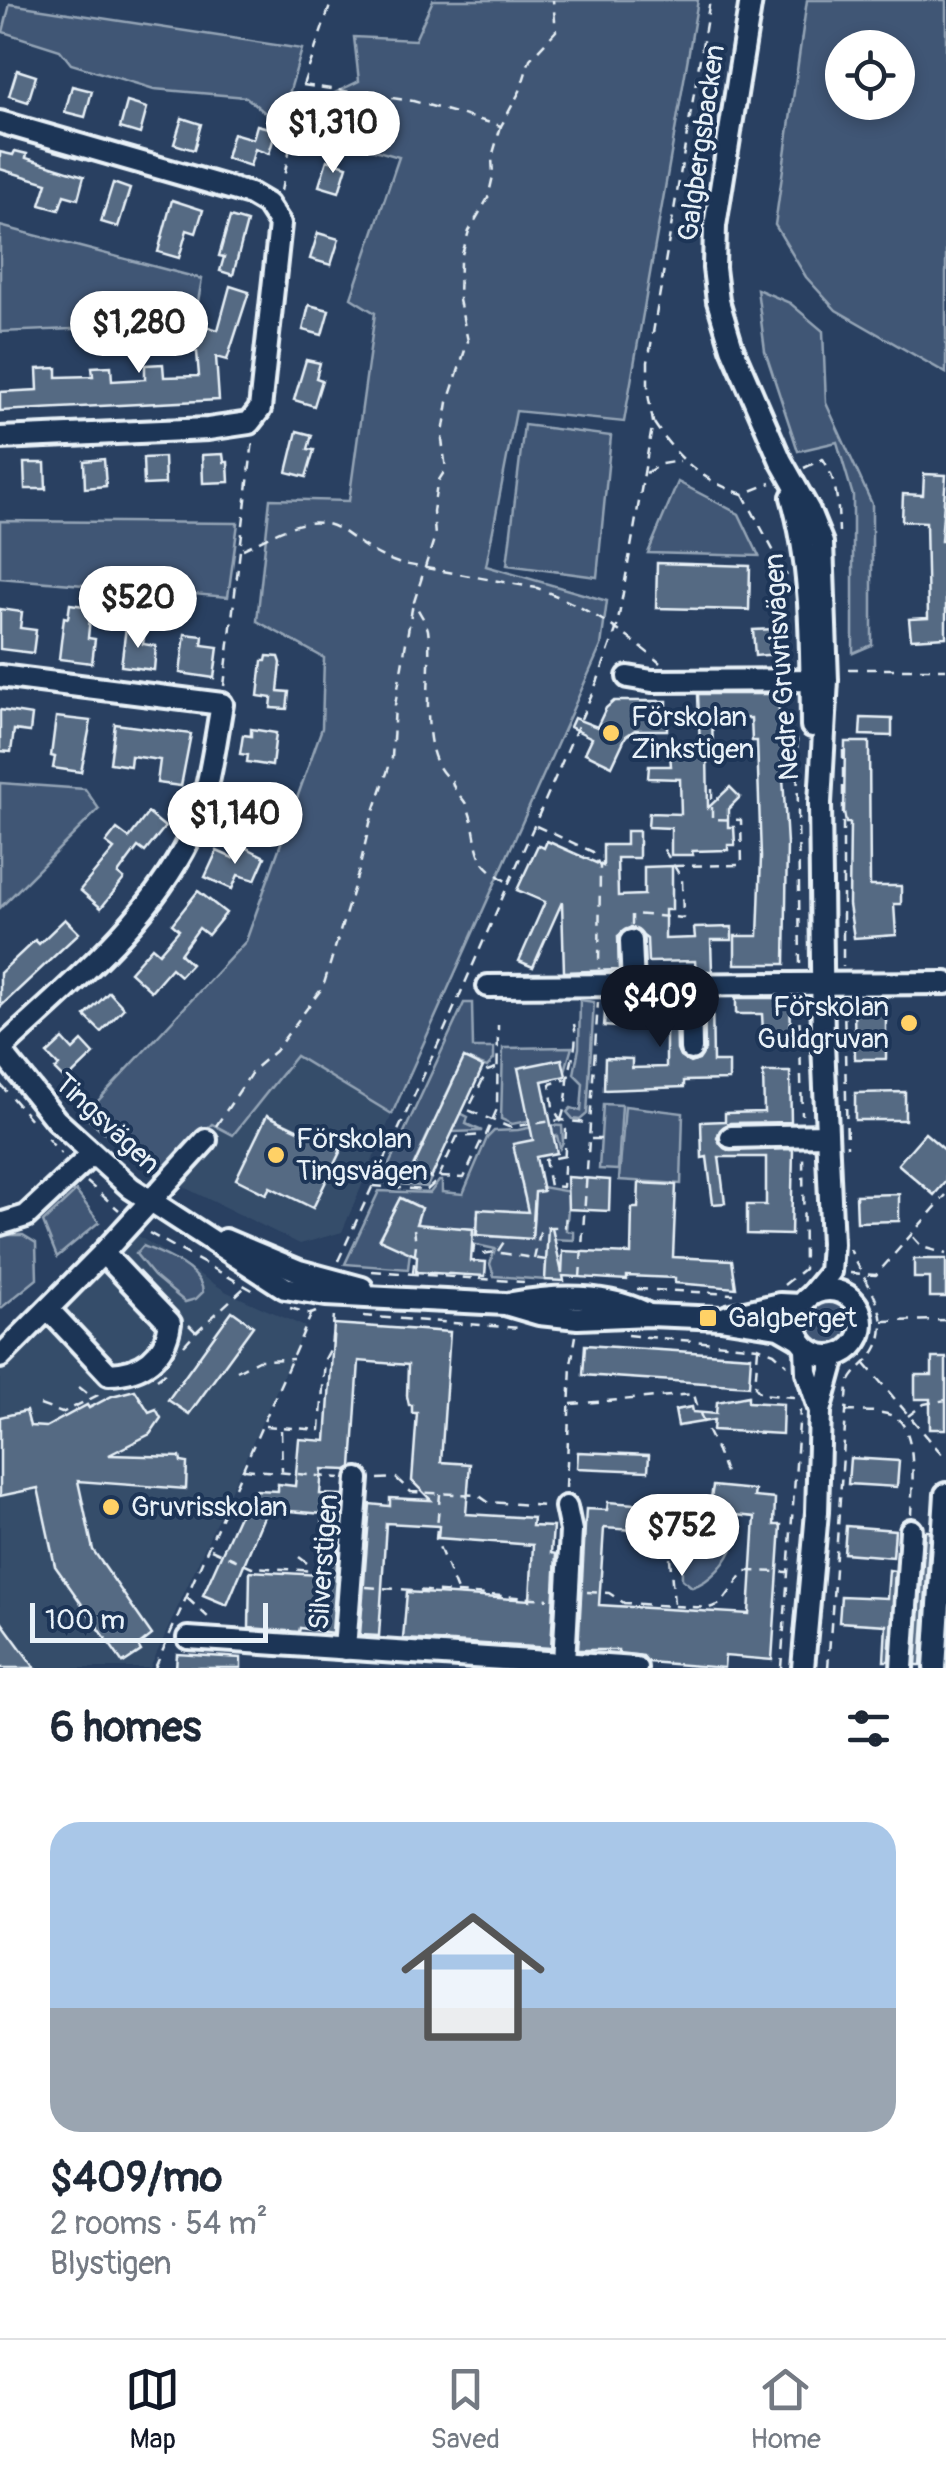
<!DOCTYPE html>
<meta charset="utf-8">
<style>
:root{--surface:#fff;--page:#f6f6f7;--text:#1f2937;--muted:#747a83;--line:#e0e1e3;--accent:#111827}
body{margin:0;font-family:Pangolin,sans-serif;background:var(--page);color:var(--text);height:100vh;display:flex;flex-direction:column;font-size:38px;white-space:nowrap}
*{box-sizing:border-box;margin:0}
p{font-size:32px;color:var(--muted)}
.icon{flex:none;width:55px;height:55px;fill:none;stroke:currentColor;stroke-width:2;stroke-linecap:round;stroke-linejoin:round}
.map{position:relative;height:1668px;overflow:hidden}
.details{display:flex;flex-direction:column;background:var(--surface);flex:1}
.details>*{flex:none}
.fabs{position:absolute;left:825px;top:30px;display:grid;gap:20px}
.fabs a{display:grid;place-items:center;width:90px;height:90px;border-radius:50%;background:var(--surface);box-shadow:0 5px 15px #0003;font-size:50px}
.scale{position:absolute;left:30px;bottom:25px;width:238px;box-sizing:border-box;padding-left:10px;border:5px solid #e8f1f8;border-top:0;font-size:28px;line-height:35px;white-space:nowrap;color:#e8f1f8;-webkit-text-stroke:8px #1d3557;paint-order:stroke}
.price{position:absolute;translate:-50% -85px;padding:0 22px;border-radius:35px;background:#fff;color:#222;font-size:32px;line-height:65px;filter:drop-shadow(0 2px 5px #0008)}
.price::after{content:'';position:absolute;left:50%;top:60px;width:30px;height:22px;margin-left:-15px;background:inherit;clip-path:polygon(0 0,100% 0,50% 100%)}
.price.selected{background:var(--accent);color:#fff}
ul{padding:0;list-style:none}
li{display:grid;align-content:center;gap:20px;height:530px;padding:0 50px}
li+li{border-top:2px solid var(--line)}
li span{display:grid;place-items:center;height:310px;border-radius:30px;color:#555}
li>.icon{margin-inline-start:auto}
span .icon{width:180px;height:180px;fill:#fffc;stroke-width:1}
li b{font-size:42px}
h2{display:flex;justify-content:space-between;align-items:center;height:120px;padding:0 50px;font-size:42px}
.dock{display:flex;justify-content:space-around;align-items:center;height:140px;border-top:2px solid var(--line);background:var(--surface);font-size:28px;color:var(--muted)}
.dock a{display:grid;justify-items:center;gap:5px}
.dock .selected{color:var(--accent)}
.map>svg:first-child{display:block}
.built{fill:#364d6b}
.green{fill:#415774;stroke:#94a4b6;stroke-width:2.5;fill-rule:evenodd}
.building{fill:#556a83;stroke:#e8f1f8;stroke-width:2.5;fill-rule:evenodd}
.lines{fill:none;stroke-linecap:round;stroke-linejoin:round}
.minor-casing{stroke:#e8f1f8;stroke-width:28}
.path{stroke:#e8f1f8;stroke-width:2.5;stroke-dasharray:10 8;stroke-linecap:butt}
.minor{stroke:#1d3557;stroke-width:20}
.poi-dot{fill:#ffd166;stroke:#1d3557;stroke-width:4}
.labels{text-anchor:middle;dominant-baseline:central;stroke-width:8;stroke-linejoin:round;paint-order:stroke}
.street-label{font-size:28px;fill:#e8f1f8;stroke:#1d3557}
.poi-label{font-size:28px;fill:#e8f1f8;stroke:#1d3557;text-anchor:start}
</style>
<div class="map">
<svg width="946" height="1668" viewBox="0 0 946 1668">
<rect width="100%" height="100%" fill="#294061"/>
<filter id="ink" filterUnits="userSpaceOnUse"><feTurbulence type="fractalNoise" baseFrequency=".01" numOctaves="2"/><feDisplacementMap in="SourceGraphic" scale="20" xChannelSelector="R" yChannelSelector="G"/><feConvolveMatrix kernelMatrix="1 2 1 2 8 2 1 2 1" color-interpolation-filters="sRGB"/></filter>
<g filter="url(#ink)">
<g class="built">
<polygon points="296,1056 392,1114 342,1232 300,1244 157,1174 212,1123 233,1135"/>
<polygon points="121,1225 227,1292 305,1327 150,1668 0,1668 0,1347"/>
</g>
<g class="green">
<polygon points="433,0 698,0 624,422 516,411 486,566 607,601 601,646 392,1114 296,1056 233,1135 212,1124 157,1174 84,1116 246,941 322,728 324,658 257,621 270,499 349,501 375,313 351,298 399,157 305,130 308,106 359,81 354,37 415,40"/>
<path d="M807,0h139v373l-110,-63 -30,-33 -31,-52zM842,48h56v54h-56z"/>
<polygon points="10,4 302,49 280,125 246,97 154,89 71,64 60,50 3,32"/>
<polygon points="0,226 202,279 194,324 0,332"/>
<polygon points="757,289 790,303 823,331 826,403 872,504 872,645 853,653 853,496 837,442 798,451 765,351"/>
<polygon points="524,425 611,436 597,577 507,565"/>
<polygon points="678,482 739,514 759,556 648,553"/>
<polygon points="0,521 238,523 228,597 0,578"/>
<polygon points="0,783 85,789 99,809 0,908"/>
<polygon points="580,1000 594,1002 587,1114 580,1120 573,1119 567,1112 571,1108 581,1111 583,1083 574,1074 579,1048"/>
<polygon points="464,1003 472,1003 473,1048 494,1048 494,1059 487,1067 464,1058 442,1104 468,1117 466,1124 482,1131 452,1132 433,1123 412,1169 431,1178 427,1187 381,1182"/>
<polygon points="572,1047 565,1071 519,1069 529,1118 549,1114 548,1117 512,1124 501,1119 503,1048"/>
<polygon points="603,1104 622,1105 618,1170 599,1169"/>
<polygon points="625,1106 683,1113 681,1184 619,1180"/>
<path d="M543,1125l19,1 1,16 -3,6 -3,-12 -43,9 10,50 19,-4 -1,-4 34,6 -1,16h-7l-2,22 8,1v8l-26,-1 -3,41 -51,-4 -4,-12 5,-15 -23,-5 1,-15 -53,-4 -3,-2 4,-15 -20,-10 -22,40 33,-4 -4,35 -63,-5 34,-73 51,2 9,-12h3v11l21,2 24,-56 7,-7 24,-1zM479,1209l55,4 -2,26 -49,-3 -5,-16z"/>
<polygon points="76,1191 99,1222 57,1257 43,1222"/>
<polygon points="0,1235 23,1235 36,1243 37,1279 0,1309"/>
<path d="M143,1246c20,8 58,22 60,46l-7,7 -11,3 -31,-26 -18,-22z"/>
<circle cx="828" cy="1322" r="24"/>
<path d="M718,1531l16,12c-5,18 -24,39 -42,44l-10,-8c-2,-27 11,-41 36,-48z"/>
</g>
<g class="building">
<polygon points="17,70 36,76 28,102 9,96"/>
<polygon points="72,86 92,91 85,117 65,112"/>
<polygon points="127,102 147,108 140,134 120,128"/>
<polygon points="182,118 201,124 194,150 174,144"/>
<polygon points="257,125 276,130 269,154 255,149 250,166 226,158 233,133 253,139"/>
<polygon points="15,151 27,154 26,158 84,176 78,199 64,195 59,210 40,205 47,183 0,169 0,152 13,155"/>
<polygon points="327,160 347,166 339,192 319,186"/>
<polygon points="113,183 130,189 118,227 101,222"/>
<polygon points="172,200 203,210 196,233 187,230 179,258 158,252"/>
<polygon points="230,217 247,222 233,275 220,271 224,257 219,256"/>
<polygon points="318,233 339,239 331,265 310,259"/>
<polygon points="230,286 249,292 227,360 216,357 219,400 0,411 0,392 38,390 37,369 57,368 57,377 93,376 92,367 111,366 112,381 145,379 145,365 163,364 164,377 199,376 197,352 192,351 196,338 202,325 218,330"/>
<polygon points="309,305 329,310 322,335 303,330"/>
<polygon points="306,360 320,363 316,378 322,380 314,406 294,400"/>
<polygon points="297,431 312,435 308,449 314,450 306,477 287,472"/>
<polygon points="223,454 224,462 228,462 229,482 203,483 202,455"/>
<polygon points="164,457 165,484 144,485 143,458"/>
<polygon points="104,459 106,486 85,488 84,461"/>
<polygon points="24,463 45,463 46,489 25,489"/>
<polygon points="924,474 946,475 941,541 946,541 946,637 911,639 909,619 928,618 926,522 902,521 903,494 923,495"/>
<polygon points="657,563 750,566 749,610 656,608"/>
<polygon points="70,604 91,607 88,638 95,639 92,663 59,659 64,617 68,618"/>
<polygon points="0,609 22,612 20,628 36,630 33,653 0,649"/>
<polygon points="126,627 145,629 143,644 156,646 154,670 121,666"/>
<polygon points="777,629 778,654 755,656 753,630"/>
<polygon points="185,634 203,636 202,645 218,647 214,678 180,673"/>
<polygon points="267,656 279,657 281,663 278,691 289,692 287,709 271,708 272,698 258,696 262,661 266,661"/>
<polygon points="698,694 778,694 787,844 785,964 735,964 735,936 758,936 761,857 757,741 752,741 751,718 712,720 713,749 700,749"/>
<polygon points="614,701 667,701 667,730 635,730 626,736 612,766 585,753 592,738 570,727 574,718 597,727 606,708"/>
<polygon points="0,710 32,715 30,732 14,730 11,752 0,751"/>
<polygon points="56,717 91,721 81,772 53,768 55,757 51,756"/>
<polygon points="861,718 892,719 892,736 860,735"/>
<polygon points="115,724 191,734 181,786 157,783 160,760 131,756 130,766 110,763"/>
<polygon points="251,729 276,733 272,766 247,762 248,755 240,754 243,735 251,736"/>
<polygon points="845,742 869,742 870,886 901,886 901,904 894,904 896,935 854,938 849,905 850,823 846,823 844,812"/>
<polygon points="707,753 708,808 730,787 740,797 728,809 728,827 734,827 735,845 728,845 728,850 692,851 693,855 671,855 671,828 648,827 649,813 681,814 680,779 648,778 649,766 671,766 670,754"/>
<polygon points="240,792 273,803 268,820 254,815 249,829 230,823"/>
<polygon points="148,813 165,827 145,852 138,847 118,874 124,879 101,908 80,890 114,849 106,843 117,829 129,838"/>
<polygon points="626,831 639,831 639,858 617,858 618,896 644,895 644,867 672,866 672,910 665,910 665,939 695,938 694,928 732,927 732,940 711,940 712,971 696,971 695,961 648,962 647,939 631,927 618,936 619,970 564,972 562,902 533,967 519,961 545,902 517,890 538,845 544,848 547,841 603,866 603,845 626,845"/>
<polygon points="239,844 265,857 255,880 238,875 232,889 205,877 217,851 233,858"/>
<polygon points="198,891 226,913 208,935 199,928 180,954 191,964 180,976 171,968 151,991 130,972 152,947 159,953 179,930 172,924"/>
<polygon points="65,919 79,933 0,1007 0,973 35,940 39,944"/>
<polygon points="109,992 124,1008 101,1032 85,1016"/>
<polygon points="860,997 886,997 886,1059 855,1059 854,1009 861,1009"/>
<polygon points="704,998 712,998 713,1062 729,1062 729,1080 684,1081 684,1087 604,1090 605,1058 632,1059 632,1068 666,1067 666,1012 630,1012 629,1028 604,1026 606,999 676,999 677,1050 680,1057 690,1063 699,1060 705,1050"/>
<polygon points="736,998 790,998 791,1031 763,1032 762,1014 736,1014"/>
<polygon points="63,1039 73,1050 82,1041 94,1054 66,1081 55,1070 59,1066 47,1054"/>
<polygon points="464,1058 483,1067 431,1178 412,1170"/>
<polygon points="562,1059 566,1076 542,1081 557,1153 536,1157 543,1191 535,1192 532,1239 477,1235 478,1209 528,1212 513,1144 533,1140 518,1068"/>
<polygon points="763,1072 790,1072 791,1122 730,1123 720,1130 717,1138 724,1148 730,1151 793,1149 791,1235 747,1234 747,1205 766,1205 766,1157 719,1157 725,1203 713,1204 707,1157 702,1158 701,1122 725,1121 725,1113 764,1112"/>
<polygon points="905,1092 905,1120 855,1120 855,1093"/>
<polygon points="267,1115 341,1150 313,1208 270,1187 266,1194 236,1179"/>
<polygon points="925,1133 946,1151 946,1181 934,1195 898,1164"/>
<polygon points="567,1177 610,1180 609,1211 568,1209"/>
<polygon points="639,1183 676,1185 673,1257 732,1260 736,1288 675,1283 675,1278 627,1276 627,1280 563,1276 564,1281 545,1280 548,1228 552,1228 562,1273 563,1251 631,1254 632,1208 638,1208"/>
<polygon points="899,1194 899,1221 857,1222 856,1195"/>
<polygon points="400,1198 421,1208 416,1224 473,1229 471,1261 486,1262 485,1276 416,1272 417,1256 379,1239"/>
<polygon points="914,1259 946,1259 946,1297 930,1297 930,1278 914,1278"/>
<polygon points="232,1311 253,1326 189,1414 168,1400"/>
<polygon points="334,1324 450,1332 441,1462 470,1464 466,1514 533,1518 532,1526 553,1527 551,1553 556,1554 551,1648 403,1639 407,1592 530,1600 533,1545 438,1538 439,1526 386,1523 379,1636 360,1635 370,1504 390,1506 390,1498 431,1500 412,1481 417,1413 412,1413 412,1405 409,1405 407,1396 408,1365 359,1361 352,1467 347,1470 322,1469 320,1494 342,1495 332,1633 300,1628 299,1632 249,1628 250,1571 319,1575 323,1514 267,1509 227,1605 203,1595 244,1504 249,1507 256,1490 278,1491 278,1484 295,1486 299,1439 326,1441"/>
<polygon points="585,1345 751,1356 749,1386 583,1375"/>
<polygon points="932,1358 946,1358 946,1429 930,1429 930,1399 915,1399 915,1375 932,1375"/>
<polygon points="135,1390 149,1412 156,1409 161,1418 150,1434 109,1455 180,1457 181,1462 187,1463 186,1489 78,1481 93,1550 152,1635 138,1646 141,1651 123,1663 55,1566 38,1488 0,1496 0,1417 26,1411 30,1426 46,1427 87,1405 89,1408 112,1396"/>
<polygon points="748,1396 748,1402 783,1404 782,1434 713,1430 714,1420 678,1426 675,1410 692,1407 693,1412 716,1414 717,1402"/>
<polygon points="578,1452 649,1455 648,1471 577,1468"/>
<polygon points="850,1458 899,1461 897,1487 848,1484"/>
<path d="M713,1486l42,4 -1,7 21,2 -1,26h7l-9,135 -47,-4 -1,12 -76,-6 -5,-6 -25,-3v-3h-40l8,-141 21,1 1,-8 55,4v-10l48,2zM704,1512l51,5 -6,97 -150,-9 5,-77 45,3 1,-9 54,3z"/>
<polygon points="846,1526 895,1530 893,1557 844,1553"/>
<polygon points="925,1531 930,1531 921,1665 916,1665"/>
<polygon points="889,1570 895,1571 889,1661 884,1661 886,1625 839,1622 841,1596 887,1598"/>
<polygon points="0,1620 35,1668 0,1668"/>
<polygon points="177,1654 241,1658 241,1668 176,1668"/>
</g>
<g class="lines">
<g class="minor-casing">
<g id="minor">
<polyline points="751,0 715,226 714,268 718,301 732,348 781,461 809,511 822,543 827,680 820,803 823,1043 832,1244 830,1272 811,1295"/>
<polyline points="0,122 250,194 267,204 280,224 260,409 249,423 208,429 0,438"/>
<path d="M792,497c21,73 19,154 20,229"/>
<path d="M0,676l222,28c-8,45 -13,93 -33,135 -41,84 -122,148 -189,211l56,70 75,68 154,100 41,7 179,9 34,10 39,4 71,-3 72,3 58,9 21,12"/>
<polyline points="628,677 652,681 825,680"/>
<polyline points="631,941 633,986"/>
<polyline points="690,985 691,1049"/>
<polyline points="488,986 946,983"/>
<polyline points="731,1137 827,1135"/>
<polyline points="0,1224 26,1216 91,1155"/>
<polyline points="225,1240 299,1271 362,1288"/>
<circle cx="829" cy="1323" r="33"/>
<path d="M512,1303c44,-8 92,-10 133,10"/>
<path d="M49,1310l60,64c34,-1 56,-17 61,-51l-67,-70"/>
<polyline points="728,1316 780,1304 801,1305"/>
<polyline points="806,1348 807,1372 820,1411"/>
<polyline points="0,1357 103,1253 206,1140"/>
<polyline points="188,1638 636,1668"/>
<polyline points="345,1649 358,1479"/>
<polyline points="564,1663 571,1531 566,1507"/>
<polyline points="803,1668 817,1512 820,1411 835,1356"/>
<polyline points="902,1668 911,1530"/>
<polyline points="935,1668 946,1494"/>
</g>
</g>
<g class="path">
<polyline points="303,85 413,101 501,126 520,91 530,59 556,31 553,0"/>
<path d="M501,126l-9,31 1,19 -5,22 -19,33 -9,30 -1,39 9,41 -20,61 -6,38 4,29 -9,14 -4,29 2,24 -21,66c4,9 12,19 14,28 6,42 -14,126 24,151 2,13 12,16 16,27 14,39 -1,50 41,75"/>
<polyline points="281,191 303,85 332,0"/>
<path d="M654,423c23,35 48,58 89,71l28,-11"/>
<path d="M804,468l19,-9c15,24 15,46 16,73"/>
<polyline points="646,473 661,464 680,461"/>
<polyline points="743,494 787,576"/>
<path d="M243,549c31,-14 66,-40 99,-18 19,13 34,25 56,32l139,25c46,17 86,43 123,75"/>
<polyline points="848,669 946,669"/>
<polyline points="224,686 253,440"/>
<polyline points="797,738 800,965"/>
<polyline points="843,750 843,967"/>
<polyline points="536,826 593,852 600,867 599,969"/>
<polyline points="674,866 742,865 741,820 712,819 712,784"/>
<polyline points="632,925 632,914 683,918 682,879 663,848"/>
<polyline points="844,1000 847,1147"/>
<polyline points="799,1003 802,1115"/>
<polyline points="496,1068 487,1071 468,1110 509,1127 561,1120 587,1123"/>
<polyline points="0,1084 32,1121"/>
<path d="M561,1120c5,-15 6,-26 7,-40 3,-21 11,-35 6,-56"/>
<polyline points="216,1126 254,1069 275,1051 323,987 359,870 370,823 392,758 395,705 413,603"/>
<polyline points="47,1138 61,1154"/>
<polyline points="591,1139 601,1139"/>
<polyline points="565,1156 545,1160 550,1186 563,1187 566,1130 553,1107 550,1084 568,1079"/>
<polyline points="440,1177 464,1178 482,1139"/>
<polyline points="87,1182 119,1210"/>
<polyline points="373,1186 427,1190 437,1181 457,1137 486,1135 497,1109 498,1025"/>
<polyline points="149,1233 256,1292"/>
<polyline points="913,1237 922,1247 946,1254"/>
<polyline points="498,1251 507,1237"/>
<polyline points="473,1254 478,1215"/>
<polyline points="483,1254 495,1252 546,1260"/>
<polyline points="534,1259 540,1232 545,1227 565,1227 566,1211"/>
<polyline points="338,1261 444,1031 598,680 617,627 653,422 648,394 648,362 710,0"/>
<polyline points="372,1271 524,1282"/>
<polyline points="413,1273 416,1244 414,1229"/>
<polyline points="850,1273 876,1275 946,1195"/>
<polyline points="580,1278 598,1002"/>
<polyline points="784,1285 804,1269 803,1153"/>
<polyline points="637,1289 734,1294"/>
<polyline points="290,1308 311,1314 316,1312"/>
<polyline points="363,1316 519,1328"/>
<polyline points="883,1321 946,1320"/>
<polyline points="196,1332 244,1288"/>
<polyline points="627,1335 758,1347 774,1353 787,1365"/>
<polyline points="184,1345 196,1332 189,1325"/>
<polyline points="758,1348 755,1387 761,1394 794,1397"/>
<polyline points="865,1364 946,1459"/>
<polyline points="237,1371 258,1360 293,1359"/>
<polyline points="157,1379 170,1369"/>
<polyline points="79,1387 93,1398"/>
<path d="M571,1404l123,-10c8,34 25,52 32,84"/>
<polyline points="40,1405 62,1413 102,1393"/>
<path d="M845,1411c15,1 35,-1 48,5 26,11 19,75 18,98"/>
<polyline points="908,1416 924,1404 946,1400"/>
<polyline points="265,1426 320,1430 325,1359 331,1348 334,1316"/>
<polyline points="281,1430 282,1471"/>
<polyline points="244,1469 340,1478"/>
<polyline points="378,1479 396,1478 411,1492 478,1495 488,1502 547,1506"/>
<polyline points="566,1488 571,1364 576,1336"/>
<polyline points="655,1491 652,1527 670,1558 674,1604"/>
<polyline points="440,1494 436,1539 457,1591"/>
<polyline points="211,1549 252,1567 315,1571 334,1575"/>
<polyline points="299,1557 307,1563 308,1571"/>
<polyline points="366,1587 548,1599"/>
<polyline points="587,1592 609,1593 624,1603 709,1608 721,1604 745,1571 788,1572"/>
<polyline points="187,1598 210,1619"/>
<polyline points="155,1668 311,1315"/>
<polyline points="781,1668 800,1410"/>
<path d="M828,1668l20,-283c6,-16 22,-23 29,-38 17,-35 -15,-68 -27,-98"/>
</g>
<use href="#minor" class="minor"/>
</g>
</g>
<g class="poi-dot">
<circle cx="611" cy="733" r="10"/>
<circle cx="909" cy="1023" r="10"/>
<circle cx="276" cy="1155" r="10"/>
<rect x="698" y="1308" width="20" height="20" rx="5"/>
<circle cx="111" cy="1507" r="10"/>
</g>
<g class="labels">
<g class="street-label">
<text transform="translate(702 143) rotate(-82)">Galgbergsbacken</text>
<text transform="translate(782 667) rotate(-94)">Nedre Gruvrisvägen</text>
<text transform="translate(107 1124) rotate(43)">Tingsvägen</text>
<text transform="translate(324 1562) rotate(-86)">Silverstigen</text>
</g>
<g class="poi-label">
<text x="631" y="717">Förskolan<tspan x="631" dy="32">Zinkstigen</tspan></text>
<text x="889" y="1007" text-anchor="end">Förskolan<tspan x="889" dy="32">Guldgruvan</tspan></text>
<text x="296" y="1139">Förskolan<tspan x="296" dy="32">Tingsvägen</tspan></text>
<text x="728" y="1318">Galgberget</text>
<text x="131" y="1507">Gruvrisskolan</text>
</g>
</g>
</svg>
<div class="fabs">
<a><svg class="icon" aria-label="locate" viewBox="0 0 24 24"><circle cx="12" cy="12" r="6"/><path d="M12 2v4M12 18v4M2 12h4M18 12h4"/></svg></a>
</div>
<div class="scale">100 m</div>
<b class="price" style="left:333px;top:176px">$1,310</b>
<b class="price" style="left:139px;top:376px">$1,280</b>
<b class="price" style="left:138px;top:651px">$520</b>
<b class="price" style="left:235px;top:867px">$1,140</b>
<b class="price selected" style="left:660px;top:1050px">$409</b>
<b class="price" style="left:682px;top:1579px">$752</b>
</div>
<section class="details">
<h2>6 homes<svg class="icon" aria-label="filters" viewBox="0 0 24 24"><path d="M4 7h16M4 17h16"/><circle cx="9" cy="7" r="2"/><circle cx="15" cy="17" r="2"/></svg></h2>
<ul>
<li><span style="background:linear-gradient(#a9c7e8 60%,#9aa5b1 0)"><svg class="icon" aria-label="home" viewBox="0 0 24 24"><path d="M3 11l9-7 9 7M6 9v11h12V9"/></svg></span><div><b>$409/mo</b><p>2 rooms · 54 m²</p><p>Blystigen</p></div></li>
</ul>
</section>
<nav class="dock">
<a class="selected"><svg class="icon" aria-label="map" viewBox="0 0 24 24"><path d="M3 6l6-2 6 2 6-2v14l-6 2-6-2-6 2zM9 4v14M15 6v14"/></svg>Map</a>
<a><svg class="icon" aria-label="saved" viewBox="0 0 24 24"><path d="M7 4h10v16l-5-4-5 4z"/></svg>Saved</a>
<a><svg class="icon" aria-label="home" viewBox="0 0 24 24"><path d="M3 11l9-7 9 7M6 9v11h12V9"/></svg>Home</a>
</nav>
